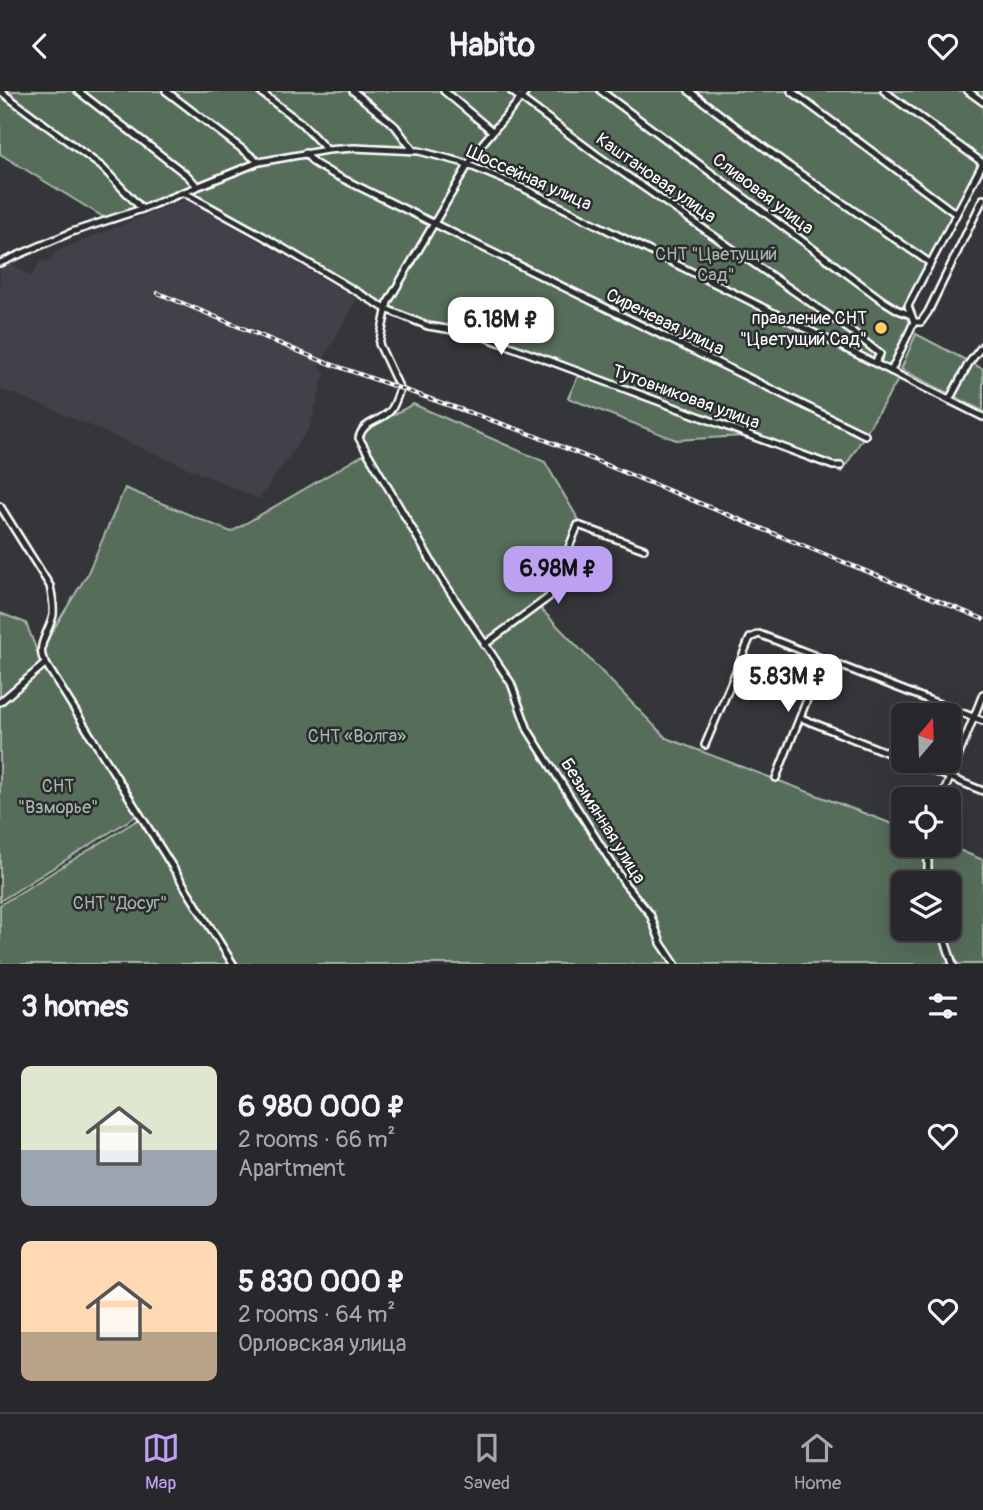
<!DOCTYPE html>
<meta charset="utf-8">
<style>
:root{--surface:#28282c;--page:#303034;--text:#f1f3f6;--muted:#a5a6a9;--line:#444448;--accent:#bca0f2}
body{margin:0;font-family:Pangolin,sans-serif;background:var(--page);color:var(--text);height:100vh;display:flex;flex-direction:column;font-size:26px;white-space:nowrap}
*{box-sizing:border-box;margin:0}
p{font-size:23px;color:var(--muted)}
.icon{flex:none;width:38px;height:38px;fill:none;stroke:currentColor;stroke-width:2;stroke-linecap:round;stroke-linejoin:round}
.map{position:relative;height:873px;overflow:hidden}
.details{display:flex;flex-direction:column;background:var(--surface);flex:1}
.details>*{flex:none}
.needle{width:46px;rotate:19deg}
.tools{position:absolute;left:891px;top:612px;display:grid;gap:14px}
.tools a{display:grid;place-items:center;width:70px;height:70px;border-radius:10px;background:var(--surface);box-shadow:0 7px 28px #0002,0 0 0 2px var(--line);font-size:35px}
.price{position:absolute;translate:-50% -60px;padding:0 16px;border-radius:14px;background:#fff;color:#222;font-size:23px;line-height:46px;filter:drop-shadow(0 2px 4px #0008)}
.price::after{content:'';position:absolute;left:50%;top:42px;width:21px;height:16px;margin-left:-10px;background:inherit;clip-path:polygon(0 0,100% 0,50% 100%)}
.price.current{background:var(--accent);color:#111}
ul{padding:0;list-style:none}
li{display:flex;align-items:center;gap:21px;height:175px;padding:0 21px}
li span{display:grid;place-items:center;flex:none;width:196px;height:140px;border-radius:10px;color:#555}
li>.icon{margin-inline-start:auto}
span .icon{width:84px;height:84px;fill:#fffc;stroke-width:1}
li b{font-size:30px}
h2{display:flex;justify-content:space-between;align-items:center;height:84px;padding:0 21px;font-size:30px}
header{display:flex;justify-content:space-between;align-items:center;height:91px;padding:0 21px;background:var(--surface);font-size:32px;font-weight:700}
.menu{display:flex;justify-content:space-around;align-items:center;height:98px;border-top:2px solid var(--line);background:var(--surface);font-size:19px;color:var(--muted)}
.menu a{display:grid;justify-items:center;gap:4px}
.menu .current{color:var(--accent)}
.map>svg:first-child{display:block}
.built{fill:#424149}
.green{fill:#566d5a;stroke:#aab6ac;stroke-width:2;fill-rule:evenodd}
.lines{fill:none;stroke-linecap:round;stroke-linejoin:round}
.minor-casing{stroke:#fff;stroke-width:10}
.minor{stroke:#2a2d2e;stroke-width:5}
.rail-casing{stroke:#fff;stroke-width:4.5}
.rail{stroke:#2a2d2e;stroke-width:2;stroke-dasharray:5;stroke-linecap:butt}
.poi-dot{fill:#ffd166;stroke:#2a2d2e;stroke-width:2.5}
.labels{text-anchor:middle;dominant-baseline:central;stroke-width:5;stroke-linejoin:round;paint-order:stroke}
.street-label{font-size:18px;fill:#fff;stroke:#2a2d2e}
.park-label{font-size:18px;fill:#aab6ac;stroke:#2a2d2e}
.poi-label{font-size:18px;fill:#fff;stroke:#2a2d2e;text-anchor:end}
</style>
<header><svg class="icon" aria-label="back" viewBox="0 0 24 24"><path d="M15 5l-7 7 7 7"/></svg>Habito<svg class="icon" aria-label="heart" viewBox="0 0 24 24"><path d="M12 20l-8-8c-3-5 5-10 8-4 3-6 11-1 8 4z"/></svg></header>
<div class="map">
<svg width="983" height="873" viewBox="0 0 983 873">
<rect width="100%" height="100%" fill="#35363a"/>
<filter id="ink" filterUnits="userSpaceOnUse"><feTurbulence type="fractalNoise" baseFrequency=".0143" numOctaves="2"/><feDisplacementMap in="SourceGraphic" scale="14" xChannelSelector="R" yChannelSelector="G"/><feConvolveMatrix kernelMatrix="1 2 1 2 8 2 1 2 1" color-interpolation-filters="sRGB"/></filter>
<g filter="url(#ink)">
<polygon class="built" points="187,108 357,208 319,276 325,282 309,337 259,408 38,312 0,298 0,177 11,173 31,185 40,171 49,169 56,160"/>
<g class="green">
<polygon points="0,0 983,0 983,71 903,219 914,228 889,277 901,284 842,381 743,345 676,349 568,307 579,283 479,245 435,239 384,219 188,102 113,132 0,63"/>
<polygon points="916,243 983,278 983,320 901,278"/>
<path d="M413,313l132,58 36,62 -28,71 -13,13 126,130 237,90v17h44l36,15v104h-745l-198,-313 47,-76 38,-87 106,44 135,-79 -10,-18zM903,793h45v45h-45z"/>
<polygon points="0,522 26,532 40,568 52,584 136,725 0,810"/>
<polygon points="139,728 231,873 0,873 0,814"/>
</g>
<g class="lines">
<g class="minor-casing">
<g id="minor">
<polyline points="0,0 102,76 142,118"/>
<polyline points="78,0 188,85 197,95"/>
<polyline points="166,0 259,71"/>
<polyline points="259,0 301,32 327,59"/>
<polyline points="353,0 395,35 413,59"/>
<polyline points="444,0 492,40"/>
<polyline points="511,0 597,64 854,242 880,263 875,272"/>
<path d="M527,0l-50,59 -89,152 -9,42 21,45c-3,7 -5,17 -10,22 -10,11 -27,10 -31,27l84,143 68,102 17,47 97,154 25,30 11,29 14,21"/>
<polyline points="601,0 882,209 898,219 911,224"/>
<polyline points="689,0 789,75 930,172"/>
<polyline points="791,0 956,123"/>
<polyline points="884,0 983,72"/>
<polyline points="968,0 983,11"/>
<polyline points="305,62 314,72 331,82 865,344"/>
<polyline points="183,101 263,145 386,218 428,235 477,243 833,375 841,375"/>
<polyline points="0,172 72,141 142,118 259,71 327,59 354,57 419,60 461,71 523,97 983,326"/>
<polyline points="914,231 921,231 928,221 983,108"/>
<polyline points="891,280 914,231 908,215 983,72"/>
<polyline points="949,309 969,272 983,254"/>
<path d="M0,415l50,80c2,10 4,19 3,29 -3,15 -16,29 -10,44l190,305"/>
<polyline points="484,554 549,506 578,434 644,458"/>
<polyline points="0,611 46,572"/>
<polyline points="801,627 903,668"/>
<polyline points="705,654 750,547 759,543 983,630"/>
<polyline points="909,670 983,700"/>
<polyline points="776,687 823,568"/>
<polyline points="941,709 983,603"/>
<polyline points="928,754 928,793"/>
<polyline points="941,838 953,873"/>
</g>
</g>
<use href="#minor" class="minor"/>
<g class="rail-casing">
<polyline id="rail" points="158,202 322,270 528,342 983,528"/>
</g>
<use href="#rail" class="rail"/>
</g>
</g>
<circle class="poi-dot" cx="881" cy="237" r="7"/>
<g class="labels">
<g class="street-label">
<text transform="translate(529 87) rotate(24)">Шоссейная улица</text>
<text transform="translate(656 87) rotate(35)">Каштановая улица</text>
<text transform="translate(763 103) rotate(37)">Сливовая улица</text>
<text transform="translate(665 231) rotate(26)">Сиреневая улица</text>
<text transform="translate(686 306) rotate(20)">Тутовниковая улица</text>
<text transform="translate(603 730) rotate(58)">Безымянная улица</text>
</g>
<g class="park-label">
<text x="716" y="163">СНТ "Цветущий<tspan x="716" dy="21">Сад"</tspan></text>
<text x="357" y="645">СНТ «Волга»</text>
<text x="58" y="695">СНТ<tspan x="58" dy="21">"Взморье"</tspan></text>
<text x="120" y="812">СНТ "Досуг"</text>
</g>
<g class="poi-label">
<text x="867" y="227">правление СНТ<tspan x="867" dy="21">"Цветущий Сад"</tspan></text>
</g>
</g>
</svg>
<div class="tools">
<a><svg class="needle" viewBox="-14 -14 28 28"><path d="M0-13l5 13h-10z" fill="#e53935"/><path d="M0 13l5-13h-10z" fill="#a5a6a9"/></svg></a>
<a><svg class="icon" aria-label="locate" viewBox="0 0 24 24"><circle cx="12" cy="12" r="6"/><path d="M12 2v4M12 18v4M2 12h4M18 12h4"/></svg></a>
<a><svg class="icon" aria-label="layers" viewBox="0 0 24 24"><path d="M12 4l9 5-9 5-9-5zM3 14l9 5 9-5"/></svg></a>
</div>
<b class="price" style="left:501px;top:266px">6.18M ₽</b>
<b class="price current" style="left:558px;top:515px">6.98M ₽</b>
<b class="price" style="left:788px;top:623px">5.83M ₽</b>
</div>
<section class="details">
<h2>3 homes<svg class="icon" aria-label="filters" viewBox="0 0 24 24"><path d="M4 7h16M4 17h16"/><circle cx="9" cy="7" r="2"/><circle cx="15" cy="17" r="2"/></svg></h2>
<ul>
<li><span style="background:linear-gradient(#dfe7d0 60%,#9aa5b1 0)"><svg class="icon" aria-label="home" viewBox="0 0 24 24"><path d="M3 11l9-7 9 7M6 9v11h12V9"/></svg></span><div><b>6 980 000 ₽</b><p>2 rooms · 66 m²</p><p>Apartment</p></div><svg class="icon" aria-label="heart" viewBox="0 0 24 24"><path d="M12 20l-8-8c-3-5 5-10 8-4 3-6 11-1 8 4z"/></svg></li>
<li><span style="background:linear-gradient(#ffd9b3 65%,#b9a48a 0)"><svg class="icon" aria-label="home" viewBox="0 0 24 24"><path d="M3 11l9-7 9 7M6 9v11h12V9"/></svg></span><div><b>5 830 000 ₽</b><p>2 rooms · 64 m²</p><p>Орловская улица</p></div><svg class="icon" aria-label="heart" viewBox="0 0 24 24"><path d="M12 20l-8-8c-3-5 5-10 8-4 3-6 11-1 8 4z"/></svg></li>
</ul>
</section>
<nav class="menu">
<a class="current"><svg class="icon" aria-label="map" viewBox="0 0 24 24"><path d="M3 6l6-2 6 2 6-2v14l-6 2-6-2-6 2zM9 4v14M15 6v14"/></svg>Map</a>
<a><svg class="icon" aria-label="saved" viewBox="0 0 24 24"><path d="M7 4h10v16l-5-4-5 4z"/></svg>Saved</a>
<a><svg class="icon" aria-label="home" viewBox="0 0 24 24"><path d="M3 11l9-7 9 7M6 9v11h12V9"/></svg>Home</a>
</nav>
